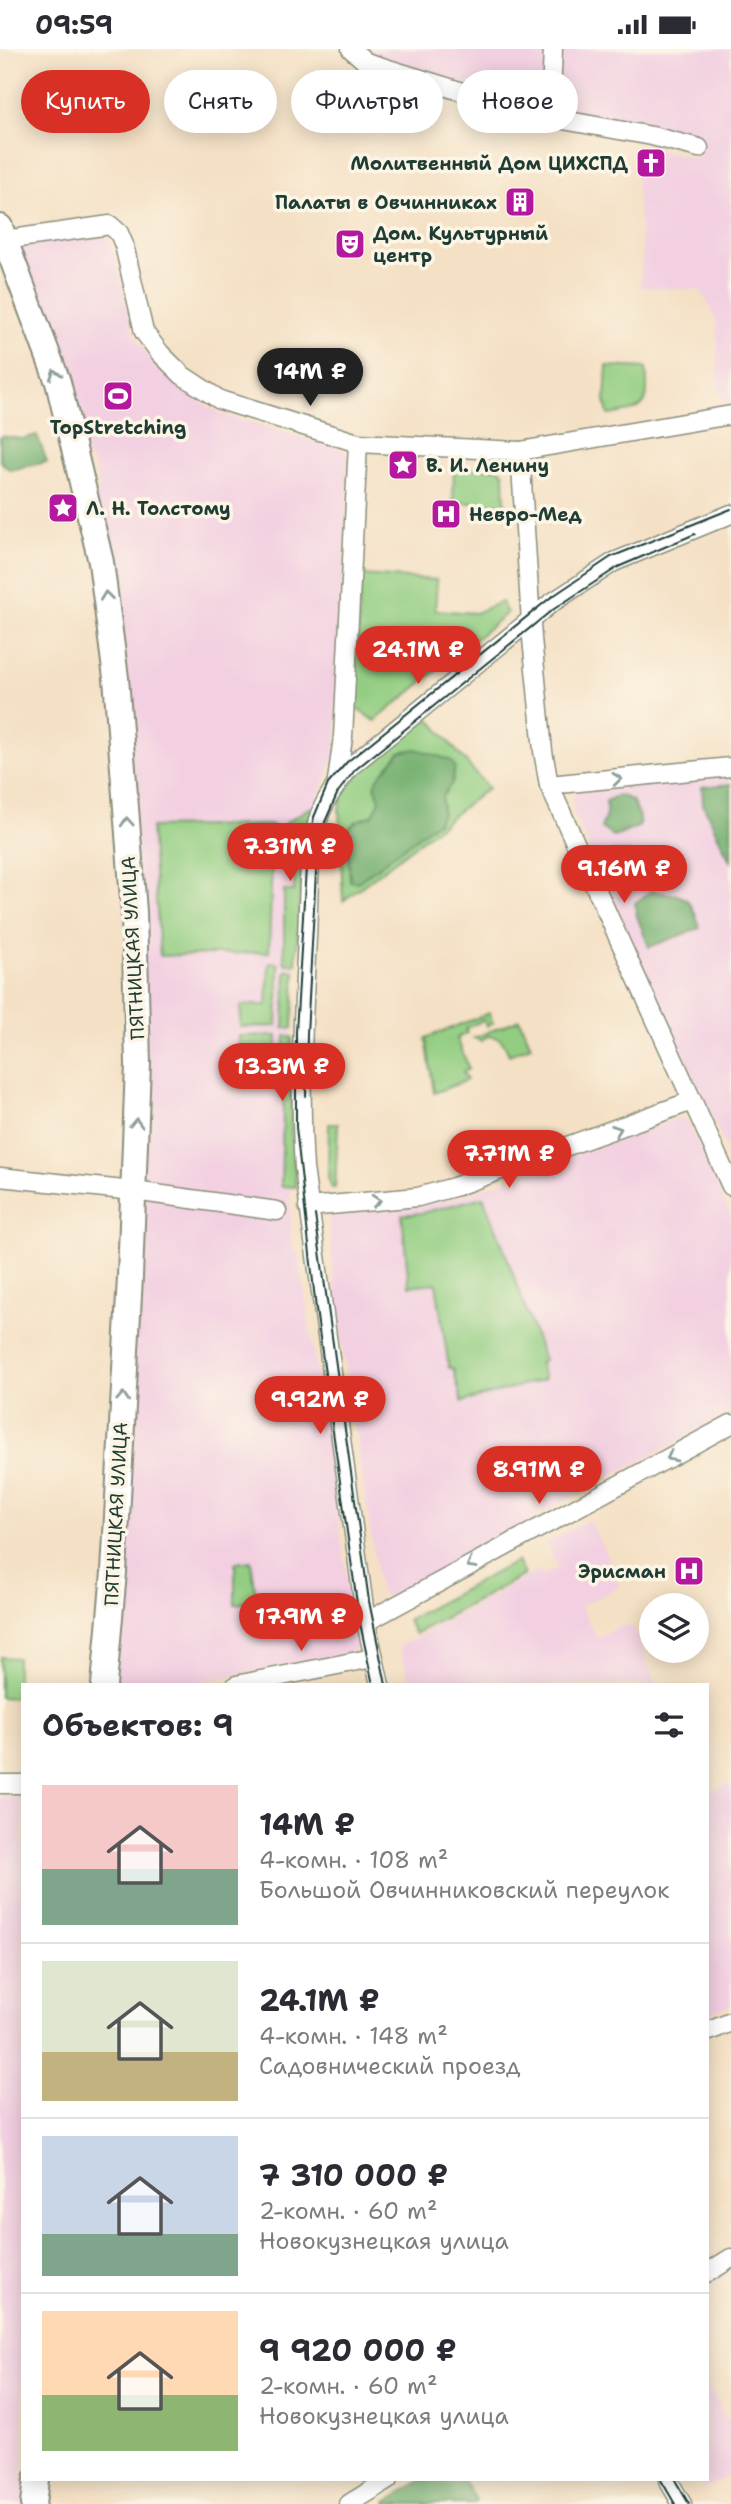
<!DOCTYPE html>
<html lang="ru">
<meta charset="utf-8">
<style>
:root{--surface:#fff;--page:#f7f7f7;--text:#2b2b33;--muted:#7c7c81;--line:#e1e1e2;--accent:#d93025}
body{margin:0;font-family:"Shantell Sans",sans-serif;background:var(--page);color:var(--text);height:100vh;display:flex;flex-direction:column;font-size:26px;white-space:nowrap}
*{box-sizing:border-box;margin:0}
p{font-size:23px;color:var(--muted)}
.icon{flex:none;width:38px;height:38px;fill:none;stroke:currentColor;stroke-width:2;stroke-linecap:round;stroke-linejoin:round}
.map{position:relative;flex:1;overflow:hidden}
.sheet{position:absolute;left:21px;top:1634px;width:688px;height:798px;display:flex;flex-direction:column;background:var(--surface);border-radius:0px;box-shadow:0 4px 18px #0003}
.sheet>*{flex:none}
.guide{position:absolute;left:21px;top:21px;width:690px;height:63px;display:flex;gap:14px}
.fabs{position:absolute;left:639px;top:1544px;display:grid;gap:14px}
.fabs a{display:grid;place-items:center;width:70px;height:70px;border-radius:50%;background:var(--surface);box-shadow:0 4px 18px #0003;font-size:35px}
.price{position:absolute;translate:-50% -60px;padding:0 16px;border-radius:24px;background:var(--accent);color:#fff;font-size:23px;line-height:46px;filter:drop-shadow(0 2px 4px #0008)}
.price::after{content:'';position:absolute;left:50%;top:42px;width:21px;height:16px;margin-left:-10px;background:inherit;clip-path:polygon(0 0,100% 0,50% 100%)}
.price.active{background:#222;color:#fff}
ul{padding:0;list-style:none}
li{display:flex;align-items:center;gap:21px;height:175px;padding:0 21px}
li+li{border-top:2px solid var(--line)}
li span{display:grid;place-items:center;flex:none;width:196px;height:140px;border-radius:0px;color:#555}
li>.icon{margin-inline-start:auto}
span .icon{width:84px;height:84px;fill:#fffc;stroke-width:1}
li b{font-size:30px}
h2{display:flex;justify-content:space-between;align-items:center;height:84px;padding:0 21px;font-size:30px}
.pill{padding:0 24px;border-radius:32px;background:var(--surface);box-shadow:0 4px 18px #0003;font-size:24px;line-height:63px}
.pill.active{background:var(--accent);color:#fff}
.status{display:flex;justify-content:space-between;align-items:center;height:49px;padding:0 35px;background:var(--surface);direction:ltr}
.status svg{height:19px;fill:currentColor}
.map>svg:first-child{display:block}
.built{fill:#f2cfe1}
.green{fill:#92cd81;stroke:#58855a;stroke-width:2}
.forest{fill:#75b06f;stroke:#4a7652;stroke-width:2}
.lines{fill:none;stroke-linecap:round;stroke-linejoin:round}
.street-casing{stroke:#8a8e7c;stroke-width:21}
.secondary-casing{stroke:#8a8e7c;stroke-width:28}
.street{stroke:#fff;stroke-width:18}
.secondary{stroke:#fff;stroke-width:24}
.tram{stroke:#1f3d34;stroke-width:2}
.oneway{stroke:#8f9e9a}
.labels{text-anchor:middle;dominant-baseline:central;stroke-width:7;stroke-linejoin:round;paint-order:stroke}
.poi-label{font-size:19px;font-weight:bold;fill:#1f3d34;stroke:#fcf5e5;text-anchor:start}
.street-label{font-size:19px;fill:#1f3d34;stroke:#fcf5e5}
</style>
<div class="status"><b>09:59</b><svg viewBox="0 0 49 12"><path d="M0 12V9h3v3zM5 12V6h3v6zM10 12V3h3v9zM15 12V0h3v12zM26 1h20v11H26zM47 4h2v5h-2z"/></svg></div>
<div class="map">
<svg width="731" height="2455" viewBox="0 0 731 2455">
<rect width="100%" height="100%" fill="#fcf5e5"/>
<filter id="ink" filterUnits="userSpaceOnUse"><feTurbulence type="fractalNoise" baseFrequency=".0143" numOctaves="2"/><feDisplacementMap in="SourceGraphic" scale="14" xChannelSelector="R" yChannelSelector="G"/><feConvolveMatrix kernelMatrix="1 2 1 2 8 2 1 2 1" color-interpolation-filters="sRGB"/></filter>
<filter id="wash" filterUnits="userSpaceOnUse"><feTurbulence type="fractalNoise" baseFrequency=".00686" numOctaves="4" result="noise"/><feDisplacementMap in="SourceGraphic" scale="28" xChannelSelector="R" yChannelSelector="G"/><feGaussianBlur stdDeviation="1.57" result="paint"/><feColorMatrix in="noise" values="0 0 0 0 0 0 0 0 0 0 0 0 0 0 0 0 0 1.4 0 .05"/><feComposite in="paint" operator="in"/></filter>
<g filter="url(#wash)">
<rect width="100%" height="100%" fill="#f4e0c4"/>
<g class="built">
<polygon points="358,0 731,0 731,358 722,349 718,339 717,273 701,241 640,238 642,205 635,116 640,96 697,109 701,92 537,60 378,11"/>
<polygon points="97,186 107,189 113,200 134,286 162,324 206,357 227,367 337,398 343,401 348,409 336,704 310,767 303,802 292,988 291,1076 296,1137 290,1139 291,1194 299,1207 357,1597 353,1602 185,1636 110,1636 139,1234 108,513 112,505 107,480 101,478 95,448 99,441 93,413 86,409 81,386 85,379 69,322 39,241 31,238 20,201 23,196"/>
<polygon points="731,726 731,1110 574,765 572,753 577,743 585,740"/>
<polygon points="677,1069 682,1069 689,1074 731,1167 731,1364 579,1444 395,1548 384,1547 380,1543 336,1256 329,1169 334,1164 396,1161 458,1148"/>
<polygon points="589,1471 610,1513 619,1538 580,1557 597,1589 622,1576 634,1579 656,1636 411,1636 399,1597 539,1521 543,1527 558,1519 546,1494"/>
<polygon points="731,1734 731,1956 707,1965 707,1743"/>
<polygon points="0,1748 23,1748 23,2431 28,2431 25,2455 0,2455"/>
<polygon points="707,2334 731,2377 731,2425 705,2439 701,2431 707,2431"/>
</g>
<g class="green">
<path d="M607,317l39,2c3,39 2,41 -38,47l-3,-15z"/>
<polygon points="454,418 500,420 504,425 505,456 453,453"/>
<polygon points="361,526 437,531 435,561 475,564 501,553 507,564 375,672 354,658"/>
<polygon points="428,668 488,739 343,852 339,760 345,742 359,725"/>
<polygon points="309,759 313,760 303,802 296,915 286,915 284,912 284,842 294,842 294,813 284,813 284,775"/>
<polygon points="273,776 269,903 160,907 151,778"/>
<polygon points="269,914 278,914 279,920 277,977 240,978 241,956 267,956"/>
<polygon points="286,922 295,922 293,979 284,979"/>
<polygon points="489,964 493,974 487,977 484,971 466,979 467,984 457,989 469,1020 463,1023 467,1031 434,1044 426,989"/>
<path d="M519,970l12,27 -22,9c-5,-12 -7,-19 -22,-19l-5,5 -8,-3z"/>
<polygon points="239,987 277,987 275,1032 237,1030"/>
<polygon points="285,987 292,988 291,1076 296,1138 281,1137"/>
<polygon points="329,1075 338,1075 335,1139 332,1139 328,1130"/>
<polygon points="483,1148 500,1189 544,1311 539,1314 545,1330 462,1353 453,1319 449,1319 436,1234 409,1237 402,1166 422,1164"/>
<polygon points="251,1512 257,1552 235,1555 235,1514"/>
<polygon points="517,1512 524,1526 415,1585 407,1571"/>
<polygon points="0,1608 17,1609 17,1649 0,1648"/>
</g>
<g class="forest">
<polygon points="37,386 47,413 10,421 0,412 0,389 2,387 23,390"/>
<polygon points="416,700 450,711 455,718 452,734 442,748 442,765 437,773 358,833 350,832 348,800 344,783 357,772 373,766 380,751 375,736 378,729 400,703"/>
<polygon points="731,735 731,814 703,755 702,738"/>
<polygon points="618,746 632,751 638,764 640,777 614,788 601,779 606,766 606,752"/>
<path d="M611,803l18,1c6,14 9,22 -3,33 -12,-5 -16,-22 -15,-34z"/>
<path d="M651,842c35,5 38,2 49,37l-51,19 -12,-31 -2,-13z"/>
<polygon points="422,2431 463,2431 477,2452 473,2455 388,2455 387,2453"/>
</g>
</g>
<g filter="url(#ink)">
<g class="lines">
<g class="street-casing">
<g id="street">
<polyline points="351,0 366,13 541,67 652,87 699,99"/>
<polyline points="550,69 553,0"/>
<polyline points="5,191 110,176 119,184 124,196 144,283 160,304 182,326 220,351 358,394 520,402 731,366"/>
<polyline points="520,402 532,589 543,702 549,736 731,1137"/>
<polyline points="337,732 343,688 358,394"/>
<polyline points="549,736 731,718"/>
<polyline points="0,1128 124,1141"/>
<polyline points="141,1143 277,1162"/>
<polyline points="308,1158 418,1148 454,1138 692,1052"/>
<polyline points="366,1573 731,1375"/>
<polyline points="236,1636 373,1609"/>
<path d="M380,1636l-14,-63 -62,-454c-5,-77 -1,-154 3,-231 2,-38 0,-79 11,-117 6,-20 20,-38 33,-54l199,-162 64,-42 117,-48"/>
<polyline points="0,1735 23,1735"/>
<polyline points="707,1983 731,1973"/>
<polyline points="707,2224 731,2209"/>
<polyline points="668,2431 682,2455"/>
<polyline points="349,2455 388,2431"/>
</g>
</g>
<g class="secondary-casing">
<g id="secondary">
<polyline points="0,178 58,333 101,513 116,629 134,863 138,1015 130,1228 114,1523 104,1636"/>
<polyline points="33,2455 36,2431"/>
</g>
</g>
<use href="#street" class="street"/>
<use href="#secondary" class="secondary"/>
<g class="tram">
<polyline points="306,1047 307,985 317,805 325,773 338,743 355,721 551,562 618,518 695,485"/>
<polyline points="315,1166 369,1552 386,1636"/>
<polyline points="373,1636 359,1569 316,1260 296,1078 296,983 307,802 314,768 328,735 347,713 550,549 611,508 731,460"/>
<polyline points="661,2431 675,2455"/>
<polyline points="675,2431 689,2455"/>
</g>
</g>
<defs><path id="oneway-chevron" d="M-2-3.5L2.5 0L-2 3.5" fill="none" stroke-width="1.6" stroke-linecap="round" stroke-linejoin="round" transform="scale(1.75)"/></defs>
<g class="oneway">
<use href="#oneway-chevron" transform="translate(55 325) rotate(-109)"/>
<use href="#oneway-chevron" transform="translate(106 547) rotate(-97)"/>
<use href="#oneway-chevron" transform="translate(617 730) rotate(-6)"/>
<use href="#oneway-chevron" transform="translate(127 773) rotate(-94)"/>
<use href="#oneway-chevron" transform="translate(136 1074) rotate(-88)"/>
<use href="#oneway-chevron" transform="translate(617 1081) rotate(-20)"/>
<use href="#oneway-chevron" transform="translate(376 1152) rotate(-4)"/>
<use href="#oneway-chevron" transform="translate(123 1348) rotate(-86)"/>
<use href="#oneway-chevron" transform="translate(671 1408) rotate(152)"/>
<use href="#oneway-chevron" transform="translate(471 1515) rotate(151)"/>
</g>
</g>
<defs>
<g id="church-square" transform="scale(1.575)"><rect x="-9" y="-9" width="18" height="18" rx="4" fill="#b5179e" stroke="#fcf5e5"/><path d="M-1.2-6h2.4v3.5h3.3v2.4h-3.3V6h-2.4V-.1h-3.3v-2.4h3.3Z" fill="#fff"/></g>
<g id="building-square" transform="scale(1.575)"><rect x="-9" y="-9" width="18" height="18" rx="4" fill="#b5179e" stroke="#fcf5e5"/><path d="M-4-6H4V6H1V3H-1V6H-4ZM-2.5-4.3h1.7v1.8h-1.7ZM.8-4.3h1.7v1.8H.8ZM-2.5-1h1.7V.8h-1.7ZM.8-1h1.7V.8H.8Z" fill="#fff"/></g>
<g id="theatre-square" transform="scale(1.575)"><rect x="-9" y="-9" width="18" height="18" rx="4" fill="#b5179e" stroke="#fcf5e5"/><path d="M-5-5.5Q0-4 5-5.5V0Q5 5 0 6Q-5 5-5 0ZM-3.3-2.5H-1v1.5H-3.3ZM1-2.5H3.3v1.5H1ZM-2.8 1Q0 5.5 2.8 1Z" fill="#fff"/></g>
<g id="stadium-square" transform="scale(1.575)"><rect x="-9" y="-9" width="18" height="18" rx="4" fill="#b5179e" stroke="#fcf5e5"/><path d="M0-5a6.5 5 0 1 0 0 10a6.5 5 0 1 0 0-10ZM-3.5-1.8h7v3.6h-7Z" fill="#fff"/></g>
<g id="sight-square" transform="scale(1.575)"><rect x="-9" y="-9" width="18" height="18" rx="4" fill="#b5179e" stroke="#fcf5e5"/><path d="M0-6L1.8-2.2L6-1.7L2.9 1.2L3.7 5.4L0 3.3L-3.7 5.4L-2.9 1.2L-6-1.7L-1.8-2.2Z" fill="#fff"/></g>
<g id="hospital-square" transform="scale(1.575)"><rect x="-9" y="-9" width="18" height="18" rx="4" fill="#b5179e" stroke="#fcf5e5"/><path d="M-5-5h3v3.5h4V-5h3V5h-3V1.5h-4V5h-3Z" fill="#fff"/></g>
</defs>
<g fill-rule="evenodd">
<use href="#church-square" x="651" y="114"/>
<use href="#building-square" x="520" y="153"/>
<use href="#theatre-square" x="350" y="195"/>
<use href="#stadium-square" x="118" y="347"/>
<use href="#sight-square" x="403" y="416"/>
<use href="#sight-square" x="63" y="459"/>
<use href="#hospital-square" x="446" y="465"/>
<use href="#hospital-square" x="689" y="1522"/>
</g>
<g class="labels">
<g class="poi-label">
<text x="628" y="114" text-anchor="end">Молитвенный Дом ЦИХСПД</text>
<text x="497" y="153" text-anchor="end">Палаты в Овчинниках</text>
<text x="373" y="184">Дом. Культурный<tspan x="373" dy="22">центр</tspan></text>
<text x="118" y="378" text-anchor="middle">TopStretching</text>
<text x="426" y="416">В. И. Ленину</text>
<text x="86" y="459">Л. Н. Толстому</text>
<text x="469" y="465">Невро-Мед</text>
<text x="666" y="1522" text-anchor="end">Эрисман</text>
</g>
<g class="street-label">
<text transform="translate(133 899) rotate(-93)">ПЯТНИЦКАЯ УЛИЦА</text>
<text transform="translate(116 1465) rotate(-87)">ПЯТНИЦКАЯ УЛИЦА</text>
</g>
</g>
</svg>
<div class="fabs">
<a><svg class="icon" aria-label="layers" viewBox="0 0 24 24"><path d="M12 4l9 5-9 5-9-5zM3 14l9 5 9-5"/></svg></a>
</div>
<b class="price active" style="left:310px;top:359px">14M ₽</b>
<b class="price" style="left:418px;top:637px">24.1M ₽</b>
<b class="price" style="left:290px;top:834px">7.31M ₽</b>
<b class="price" style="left:624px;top:856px">9.16M ₽</b>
<b class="price" style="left:282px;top:1054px">13.3M ₽</b>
<b class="price" style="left:509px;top:1141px">7.71M ₽</b>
<b class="price" style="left:320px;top:1387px">9.92M ₽</b>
<b class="price" style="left:539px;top:1457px">8.91M ₽</b>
<b class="price" style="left:301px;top:1604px">17.9M ₽</b>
<div class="guide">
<a class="pill active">Купить</a>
<a class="pill">Снять</a>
<a class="pill">Фильтры</a>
<a class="pill">Новое</a>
</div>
<section class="sheet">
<h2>Объектов: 9<svg class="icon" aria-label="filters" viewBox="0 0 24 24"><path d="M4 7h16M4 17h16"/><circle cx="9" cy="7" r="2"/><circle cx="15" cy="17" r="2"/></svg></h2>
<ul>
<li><span style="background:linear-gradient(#f6c9c9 60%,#7fa58c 0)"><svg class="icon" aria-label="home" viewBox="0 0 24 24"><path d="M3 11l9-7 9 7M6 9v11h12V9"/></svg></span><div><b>14M ₽</b><p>4-комн. · 108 m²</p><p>Большой Овчинниковский переулок</p></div></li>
<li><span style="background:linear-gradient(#dfe7d0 65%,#c2b280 0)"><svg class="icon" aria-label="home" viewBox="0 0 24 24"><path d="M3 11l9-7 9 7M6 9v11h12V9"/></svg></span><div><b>24.1M ₽</b><p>4-комн. · 148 m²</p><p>Садовнический проезд</p></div></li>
<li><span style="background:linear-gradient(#c9d6e8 70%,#7fa58c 0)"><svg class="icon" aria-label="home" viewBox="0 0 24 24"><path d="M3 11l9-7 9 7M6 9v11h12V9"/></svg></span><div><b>7 310 000 ₽</b><p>2-комн. · 60 m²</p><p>Новокузнецкая улица</p></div></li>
<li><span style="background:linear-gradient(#ffd9b3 60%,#8fb573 0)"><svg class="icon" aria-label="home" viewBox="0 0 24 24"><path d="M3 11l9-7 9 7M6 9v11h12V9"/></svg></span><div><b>9 920 000 ₽</b><p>2-комн. · 60 m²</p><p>Новокузнецкая улица</p></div></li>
</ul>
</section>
</div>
